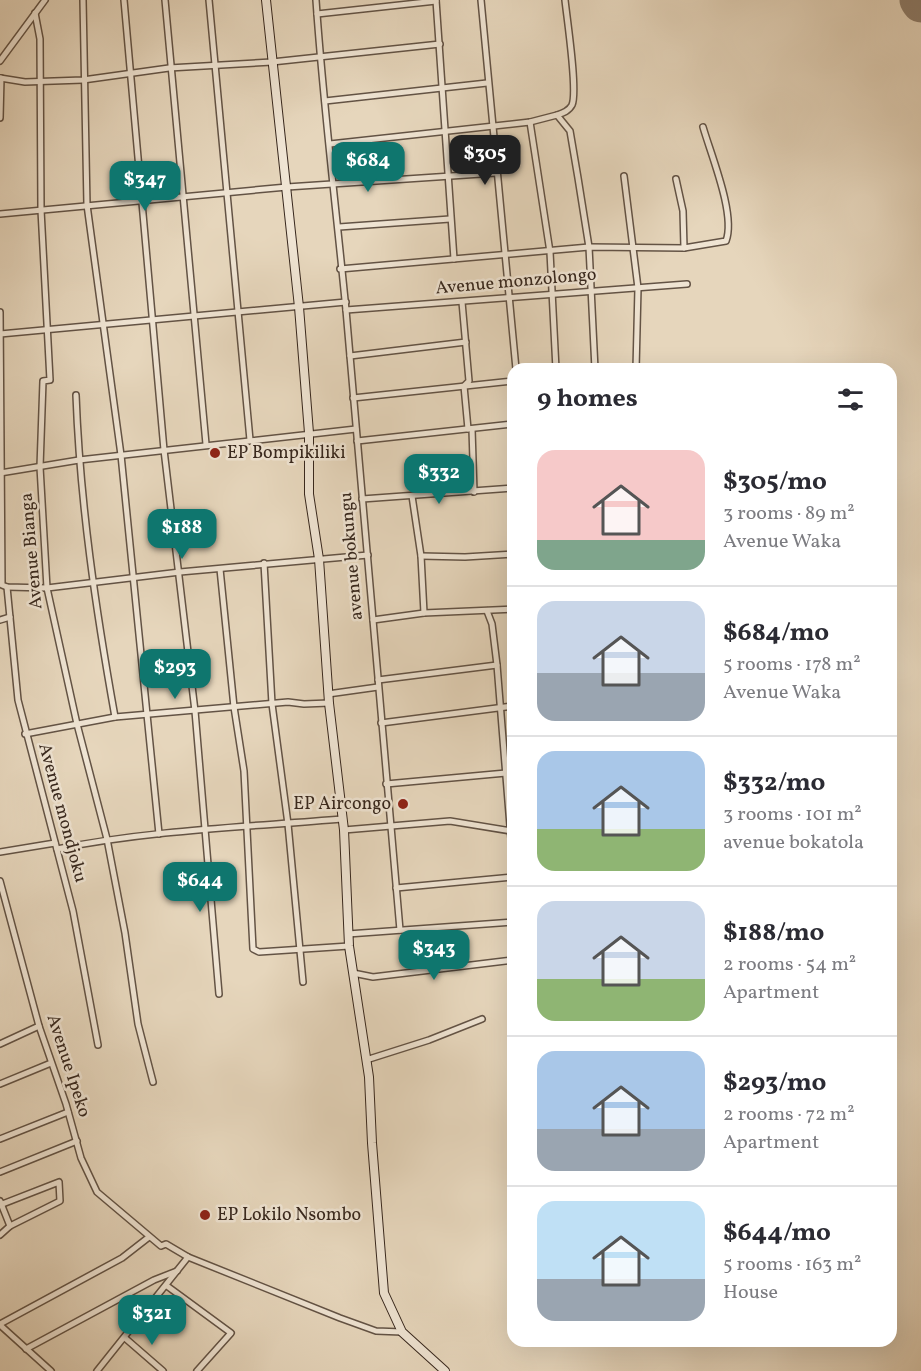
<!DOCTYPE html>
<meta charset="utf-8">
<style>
:root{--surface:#fff;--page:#f2f2f3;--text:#2b2b33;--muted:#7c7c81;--line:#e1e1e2;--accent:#0f766e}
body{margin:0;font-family:Vollkorn,serif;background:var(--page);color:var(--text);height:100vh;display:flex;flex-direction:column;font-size:22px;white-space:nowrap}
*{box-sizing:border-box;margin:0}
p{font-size:20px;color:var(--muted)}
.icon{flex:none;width:33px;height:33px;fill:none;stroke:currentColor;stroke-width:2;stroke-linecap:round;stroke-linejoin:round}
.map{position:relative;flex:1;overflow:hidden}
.panel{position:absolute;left:507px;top:363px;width:390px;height:984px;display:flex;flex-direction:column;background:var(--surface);border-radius:18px;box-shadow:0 6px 24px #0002}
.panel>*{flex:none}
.price{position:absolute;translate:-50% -51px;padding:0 14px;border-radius:12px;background:var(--accent);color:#fff;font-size:20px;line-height:39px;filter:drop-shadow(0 2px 3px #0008)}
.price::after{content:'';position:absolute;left:50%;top:36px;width:18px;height:14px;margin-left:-9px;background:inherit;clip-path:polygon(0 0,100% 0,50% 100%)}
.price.active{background:#222;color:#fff}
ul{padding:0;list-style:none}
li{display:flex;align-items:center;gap:18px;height:150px;padding:0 30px}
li+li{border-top:2px solid var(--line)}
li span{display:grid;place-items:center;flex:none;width:168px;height:120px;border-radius:18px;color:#555}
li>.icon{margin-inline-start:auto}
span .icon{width:72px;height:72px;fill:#fffc;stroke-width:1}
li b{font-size:26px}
h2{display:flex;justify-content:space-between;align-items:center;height:72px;padding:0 30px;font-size:26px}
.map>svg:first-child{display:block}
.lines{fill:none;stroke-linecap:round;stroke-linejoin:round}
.runway{stroke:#8e7e6c;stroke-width:39}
.street-casing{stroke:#635345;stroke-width:8}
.secondary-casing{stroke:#37271d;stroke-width:10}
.street{stroke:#efe4d3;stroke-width:5}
.secondary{stroke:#efe4d3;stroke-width:8}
.poi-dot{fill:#8f2418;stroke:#efe4d3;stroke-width:2}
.labels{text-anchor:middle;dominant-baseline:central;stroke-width:5;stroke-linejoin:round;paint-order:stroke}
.street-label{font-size:18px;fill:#37271d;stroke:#efe4d3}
.poi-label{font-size:18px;fill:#37271d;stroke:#efe4d3;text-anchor:start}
</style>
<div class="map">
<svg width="921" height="1371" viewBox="0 0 921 1371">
<rect width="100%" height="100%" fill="#e6d6bc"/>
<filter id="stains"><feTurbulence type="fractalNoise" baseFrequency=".00333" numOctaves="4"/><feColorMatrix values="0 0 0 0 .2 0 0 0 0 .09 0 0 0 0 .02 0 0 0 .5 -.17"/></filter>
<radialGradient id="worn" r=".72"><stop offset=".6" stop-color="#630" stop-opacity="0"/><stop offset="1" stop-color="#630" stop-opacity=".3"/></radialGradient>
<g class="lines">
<polyline class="runway" points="919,0 921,3"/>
<g class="street-casing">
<g id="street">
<polyline points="83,0 87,205 121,455 159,834"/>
<polyline points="124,0 164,450 195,711 219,994"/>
<polyline points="165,0 206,444"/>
<polyline points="209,0 250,440"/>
<path d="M316,0c7,103 20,207 30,310l54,620"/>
<polyline points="436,0 454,259"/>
<polyline points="481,0 516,369"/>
<polyline points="35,13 40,39 41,210 50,380 43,381 40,467 47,588 77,724 107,839 125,933 138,1024 153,1082"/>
<polyline points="317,14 436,1"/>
<polyline points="0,61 45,0"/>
<polyline points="0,78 25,82 83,80 169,68 272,62 440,44"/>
<polyline points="325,101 487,83"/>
<path d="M557,115c6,-2 12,-4 15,-10 6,-14 -5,-86 -7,-105"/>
<polyline points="0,118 1,78"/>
<polyline points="530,122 550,252 556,369"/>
<polyline points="330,144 530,122 557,115 570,131 578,178 589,247 595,369"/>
<polyline points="624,176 638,288 636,369"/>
<path d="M676,179l7,32 1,37 42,-7c10,-26 -15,-86 -23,-114"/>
<polyline points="0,214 287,187 496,173"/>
<polyline points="339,227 450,219"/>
<polyline points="340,269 589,247 684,248"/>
<polyline points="462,302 469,381 464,386 468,429"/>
<polyline points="346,310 687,284"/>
<polyline points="0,312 2,585 7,587 47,588 180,572 368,555"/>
<polyline points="0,334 346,302"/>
<polyline points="350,356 466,342"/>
<path d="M76,395c4,108 20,216 39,322"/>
<polyline points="353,398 513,381"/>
<polyline points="472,429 474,492"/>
<polyline points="357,441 513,424"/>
<polyline points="0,473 79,460 356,429"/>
<polyline points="412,496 421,556 424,613"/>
<polyline points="362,499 513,488"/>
<polyline points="421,556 465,557 513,554"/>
<polyline points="264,563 272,704 288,824 303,982"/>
<polyline points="220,569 234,707 244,771 253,949 259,952 349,946"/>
<polyline points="7,587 18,700 73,911 98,1045"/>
<polyline points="487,611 492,624 497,665 513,863"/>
<polyline points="0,620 10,617"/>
<polyline points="373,620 424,613 513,609"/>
<polyline points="378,680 497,665"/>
<polyline points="328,694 378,687"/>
<polyline points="381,723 513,706"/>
<polyline points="25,734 115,717 288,702 304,704 329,703"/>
<polyline points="386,784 506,773"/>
<polyline points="344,830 450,821 511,831"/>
<path d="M57,849c94,-19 190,-22 285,-30"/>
<polyline points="0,852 55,843"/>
<polyline points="0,881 39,1026 66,1104 81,1158 97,1192 161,1246 166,1244 188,1257 340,1318 376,1331 402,1332"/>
<polyline points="396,888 513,877"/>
<polyline points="348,934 513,922"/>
<polyline points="353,973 373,977 513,960"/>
<polyline points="0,1044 39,1026"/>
<polyline points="366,1060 429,1040 482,1019"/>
<polyline points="0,1084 51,1063"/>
<polyline points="0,1139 68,1112"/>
<polyline points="0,1172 77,1141"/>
<polyline points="0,1201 10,1226 0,1235"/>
<polyline points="0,1205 59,1182 60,1201 10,1226"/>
<polyline points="167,1286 231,1333 197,1371"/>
<polyline points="0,1324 122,1258 149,1237"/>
<polyline points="0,1325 51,1371"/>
<polyline points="125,1338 163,1371"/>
<polyline points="26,1349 154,1280 177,1271"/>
<polyline points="97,1371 188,1257"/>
</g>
</g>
<g class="secondary-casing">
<polyline id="secondary" points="266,0 299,307 309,433 309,494 319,559 329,703 344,830 349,946 369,1077 372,1143 384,1293 402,1332 445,1371"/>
</g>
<use href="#street" class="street"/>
<use href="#secondary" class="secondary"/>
</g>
<g class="poi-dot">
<circle cx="215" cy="453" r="6"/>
<circle cx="403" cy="804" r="6"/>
<circle cx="205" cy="1215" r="6"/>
</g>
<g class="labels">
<g class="street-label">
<text transform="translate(516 282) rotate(-5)">Avenue monzolongo</text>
<text transform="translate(32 551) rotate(-95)">Avenue Bianga</text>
<text transform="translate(352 556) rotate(-95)">avenue bokungu</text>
<text transform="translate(62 813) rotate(75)">Avenue mondjoku</text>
<text transform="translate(68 1066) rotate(72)">Avenue Ipeko</text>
</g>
<g class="poi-label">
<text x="227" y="453">EP Bompikiliki</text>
<text x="391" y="804" text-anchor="end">EP Aircongo</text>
<text x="217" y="1215">EP Lokilo Nsombo</text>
</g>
</g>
<rect width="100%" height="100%" filter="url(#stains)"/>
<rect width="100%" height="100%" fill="url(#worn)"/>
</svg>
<b class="price active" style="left:485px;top:186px">$305</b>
<b class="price" style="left:368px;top:193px">$684</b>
<b class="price" style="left:145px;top:212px">$347</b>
<b class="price" style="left:439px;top:505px">$332</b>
<b class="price" style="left:182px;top:560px">$188</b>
<b class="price" style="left:175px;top:700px">$293</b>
<b class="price" style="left:200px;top:913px">$644</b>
<b class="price" style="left:434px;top:981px">$343</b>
<b class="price" style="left:152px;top:1346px">$321</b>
<section class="panel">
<h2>9 homes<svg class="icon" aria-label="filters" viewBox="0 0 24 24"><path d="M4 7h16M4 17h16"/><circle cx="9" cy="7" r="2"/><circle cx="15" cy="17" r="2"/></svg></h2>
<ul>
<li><span style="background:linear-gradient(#f6c9c9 75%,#7fa58c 0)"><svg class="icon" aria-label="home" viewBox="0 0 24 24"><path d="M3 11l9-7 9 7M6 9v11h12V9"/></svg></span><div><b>$305/mo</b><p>3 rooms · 89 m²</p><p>Avenue Waka</p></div></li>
<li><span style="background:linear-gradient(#c9d6e8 60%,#9aa5b1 0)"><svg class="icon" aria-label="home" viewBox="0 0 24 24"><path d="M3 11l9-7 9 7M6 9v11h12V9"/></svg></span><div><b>$684/mo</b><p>5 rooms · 178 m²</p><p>Avenue Waka</p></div></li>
<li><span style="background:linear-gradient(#a9c7e8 65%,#8fb573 0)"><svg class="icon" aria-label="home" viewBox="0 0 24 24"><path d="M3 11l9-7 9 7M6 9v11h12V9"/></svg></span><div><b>$332/mo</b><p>3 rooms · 101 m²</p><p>avenue bokatola</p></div></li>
<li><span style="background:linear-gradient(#c9d6e8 65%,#8fb573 0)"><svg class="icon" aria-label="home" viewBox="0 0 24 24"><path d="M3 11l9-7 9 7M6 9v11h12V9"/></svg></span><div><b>$188/mo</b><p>2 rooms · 54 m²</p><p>Apartment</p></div></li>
<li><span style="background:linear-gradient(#a9c7e8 65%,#9aa5b1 0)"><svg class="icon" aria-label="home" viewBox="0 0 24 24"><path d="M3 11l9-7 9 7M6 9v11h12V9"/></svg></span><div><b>$293/mo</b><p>2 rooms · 72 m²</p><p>Apartment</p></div></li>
<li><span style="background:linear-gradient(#bfe0f5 65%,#9aa5b1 0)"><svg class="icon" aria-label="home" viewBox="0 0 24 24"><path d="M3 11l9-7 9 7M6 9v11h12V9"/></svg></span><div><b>$644/mo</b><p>5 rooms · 163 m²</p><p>House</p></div></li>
</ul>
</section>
</div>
